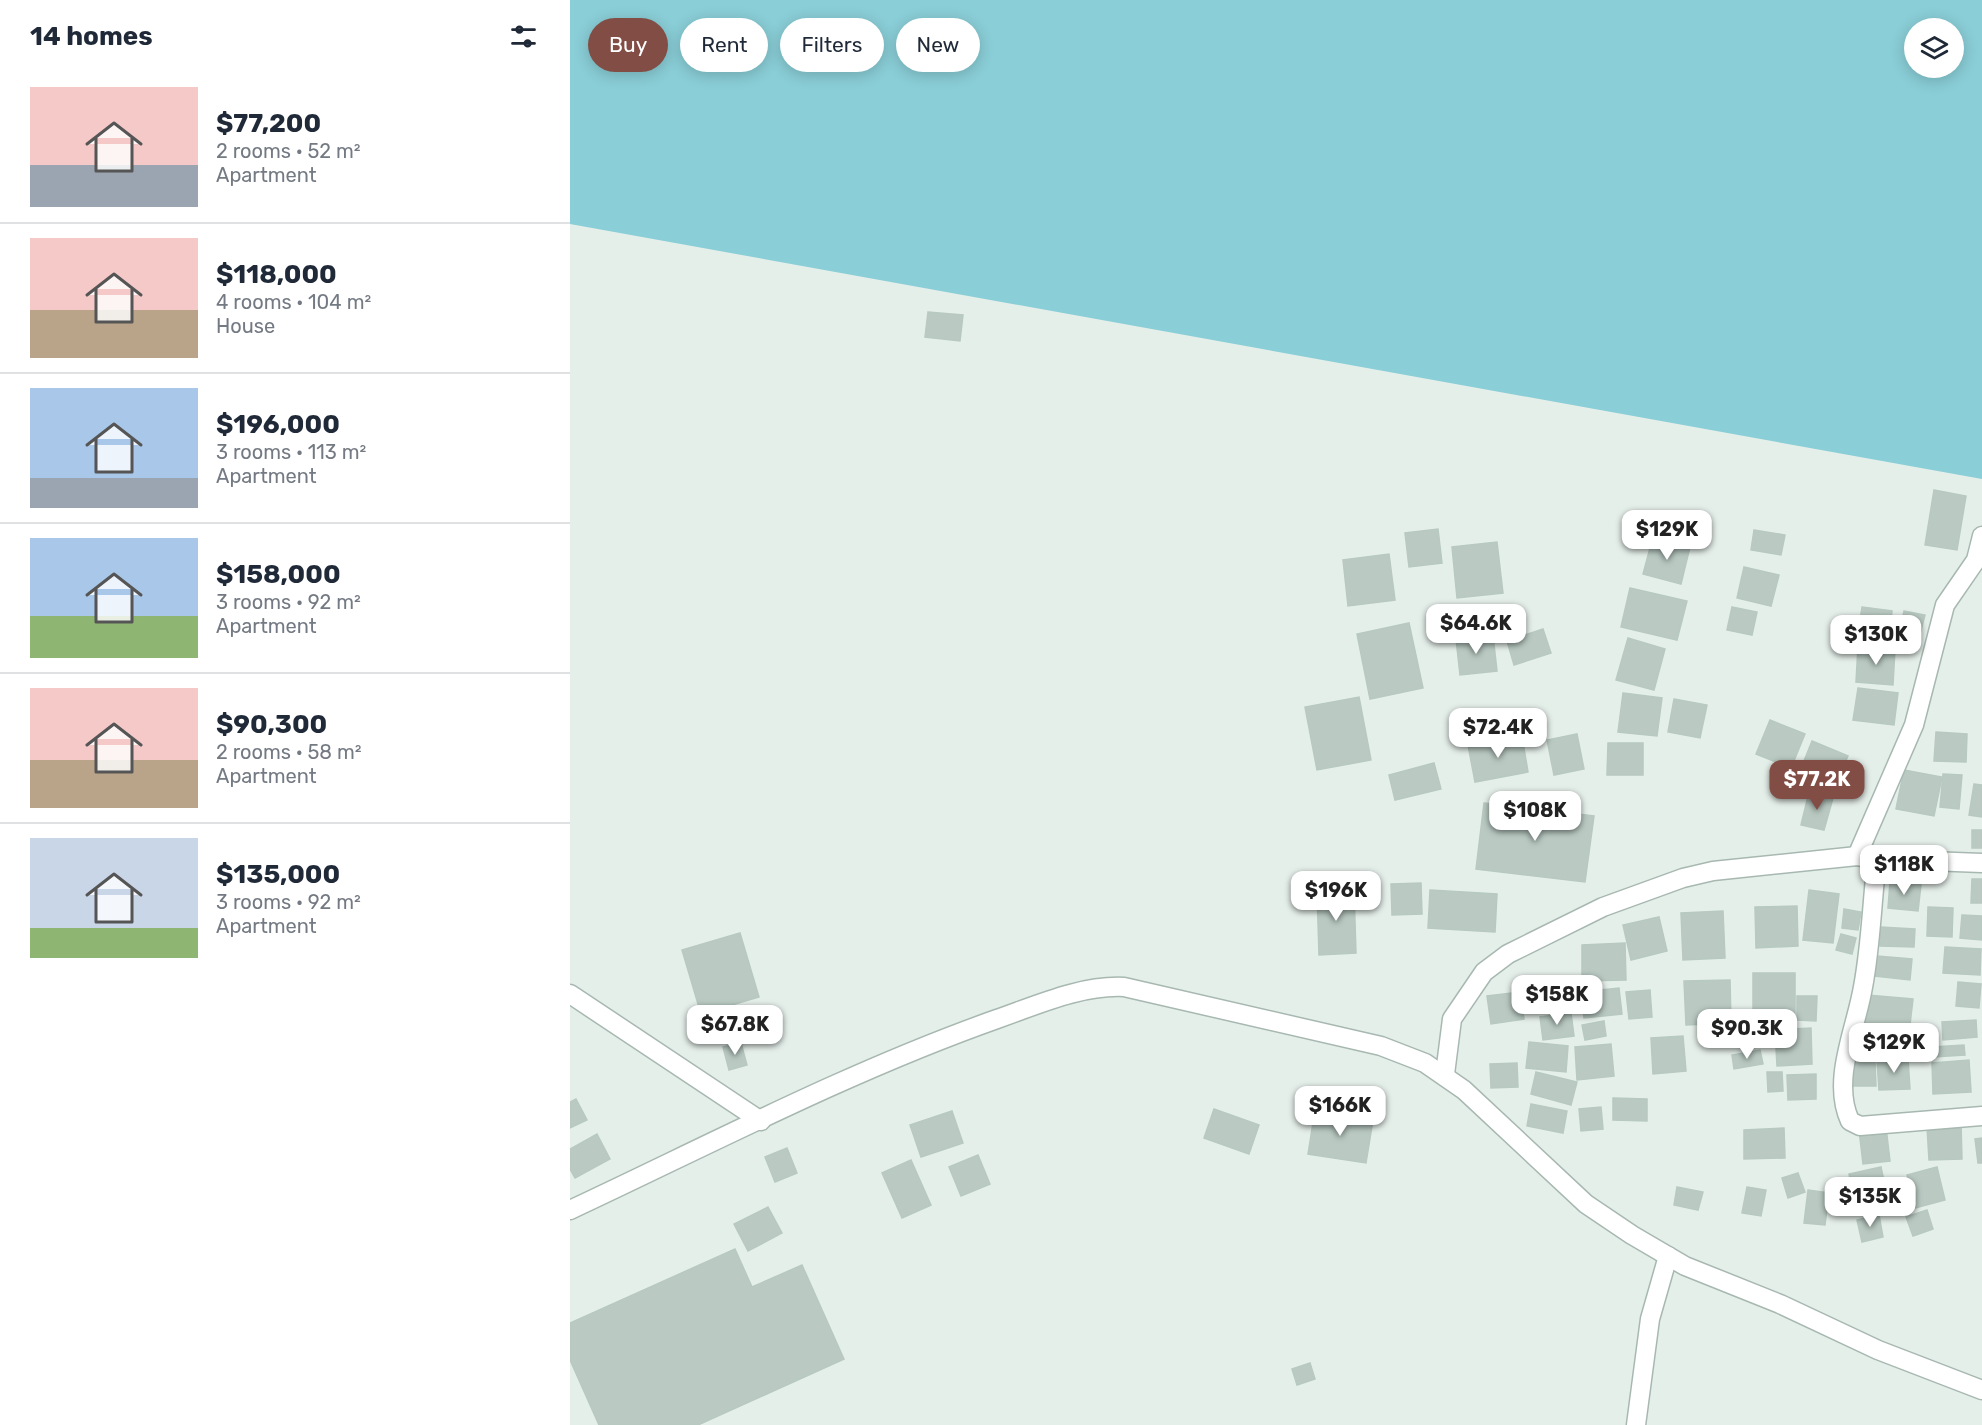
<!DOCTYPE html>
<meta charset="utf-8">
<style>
:root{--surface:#fff;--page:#f2f2f3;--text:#1f2937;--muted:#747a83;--line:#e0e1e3;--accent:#824d45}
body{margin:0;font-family:Rubik,sans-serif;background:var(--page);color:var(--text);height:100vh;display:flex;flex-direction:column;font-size:22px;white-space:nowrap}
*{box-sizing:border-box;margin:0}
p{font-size:20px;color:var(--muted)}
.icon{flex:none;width:33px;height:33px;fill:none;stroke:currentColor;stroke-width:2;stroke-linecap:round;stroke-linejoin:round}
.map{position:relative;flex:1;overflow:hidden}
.side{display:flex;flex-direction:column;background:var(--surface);width:570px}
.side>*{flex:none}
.banner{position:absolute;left:18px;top:18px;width:570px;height:54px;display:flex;gap:12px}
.buttons{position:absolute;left:1334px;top:18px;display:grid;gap:12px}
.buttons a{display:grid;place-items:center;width:60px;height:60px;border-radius:50%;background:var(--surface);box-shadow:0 3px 15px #0003;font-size:30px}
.price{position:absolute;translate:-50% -51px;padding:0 14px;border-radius:12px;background:#fff;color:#222;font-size:20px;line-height:39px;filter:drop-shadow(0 2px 3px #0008)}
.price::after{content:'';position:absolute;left:50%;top:36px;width:18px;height:14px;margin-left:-9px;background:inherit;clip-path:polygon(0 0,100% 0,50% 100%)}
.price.current{background:var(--accent);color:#fff}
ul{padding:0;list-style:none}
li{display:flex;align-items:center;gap:18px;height:150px;padding:0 30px}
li+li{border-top:2px solid var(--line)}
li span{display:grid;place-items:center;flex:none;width:168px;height:120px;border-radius:0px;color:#555}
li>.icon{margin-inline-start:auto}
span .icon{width:72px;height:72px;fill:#fffc;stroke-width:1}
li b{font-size:26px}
h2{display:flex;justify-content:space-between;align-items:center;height:72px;padding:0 30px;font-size:26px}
.tag{padding:0 21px;border-radius:27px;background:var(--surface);box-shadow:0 3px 15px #0003;font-size:21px;line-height:54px}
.tag.current{background:var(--accent);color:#fff}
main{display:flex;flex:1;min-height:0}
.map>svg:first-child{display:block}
.water{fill:#8aced7;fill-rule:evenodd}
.building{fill:#bacac3;stroke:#b7c9c1;stroke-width:1.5}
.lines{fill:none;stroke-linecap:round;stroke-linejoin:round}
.minor-casing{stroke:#a7b8b1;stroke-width:21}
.tertiary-casing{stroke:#a7b8b1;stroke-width:21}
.minor{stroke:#fff;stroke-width:18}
.tertiary{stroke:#fff;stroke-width:18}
</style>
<main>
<section class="side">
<h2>14 homes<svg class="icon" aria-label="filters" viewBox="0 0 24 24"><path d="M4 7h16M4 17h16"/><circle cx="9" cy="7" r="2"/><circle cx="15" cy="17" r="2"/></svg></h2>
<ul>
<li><span style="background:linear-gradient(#f6c9c9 65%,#9aa5b1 0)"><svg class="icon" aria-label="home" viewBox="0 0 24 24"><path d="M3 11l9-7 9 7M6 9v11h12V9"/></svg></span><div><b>$77,200</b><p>2 rooms · 52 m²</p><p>Apartment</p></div></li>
<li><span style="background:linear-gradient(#f6c9c9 60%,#b9a48a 0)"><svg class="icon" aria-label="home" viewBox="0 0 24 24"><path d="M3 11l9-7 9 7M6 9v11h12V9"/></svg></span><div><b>$118,000</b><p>4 rooms · 104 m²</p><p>House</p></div></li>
<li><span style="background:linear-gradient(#a9c7e8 75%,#9aa5b1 0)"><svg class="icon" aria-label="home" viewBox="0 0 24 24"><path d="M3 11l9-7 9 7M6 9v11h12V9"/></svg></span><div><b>$196,000</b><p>3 rooms · 113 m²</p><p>Apartment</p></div></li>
<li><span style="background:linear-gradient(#a9c7e8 65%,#8fb573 0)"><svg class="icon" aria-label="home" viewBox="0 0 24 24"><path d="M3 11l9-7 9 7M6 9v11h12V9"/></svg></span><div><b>$158,000</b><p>3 rooms · 92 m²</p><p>Apartment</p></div></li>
<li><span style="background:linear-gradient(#f6c9c9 60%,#b9a48a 0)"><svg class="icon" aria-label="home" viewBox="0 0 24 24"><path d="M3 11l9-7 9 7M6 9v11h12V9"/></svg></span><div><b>$90,300</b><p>2 rooms · 58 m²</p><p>Apartment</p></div></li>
<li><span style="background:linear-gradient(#c9d6e8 75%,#8fb573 0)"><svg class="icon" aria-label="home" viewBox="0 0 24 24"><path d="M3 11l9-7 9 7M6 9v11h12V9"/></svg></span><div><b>$135,000</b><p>3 rooms · 92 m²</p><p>Apartment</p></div></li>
</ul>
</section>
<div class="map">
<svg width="1412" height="1425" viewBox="0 0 1412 1425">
<rect width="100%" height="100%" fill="#e5efea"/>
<path class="water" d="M0,0h1412v479l-1412,-255zM1344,28h39v40h-39z"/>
<g class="building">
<polygon points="358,312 393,315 390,341 355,337"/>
<polygon points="1364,490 1396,496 1387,550 1355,545"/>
<polygon points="868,529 872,563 839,567 835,533"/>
<polygon points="1184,530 1215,535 1211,555 1181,550"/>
<polygon points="1083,537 1120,547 1111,584 1073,574"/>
<polygon points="927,542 933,593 887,598 882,547"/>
<polygon points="819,554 825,600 778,606 773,560"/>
<polygon points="1174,567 1209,575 1201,606 1167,598"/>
<polygon points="1060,588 1117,601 1107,640 1051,627"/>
<polygon points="1162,607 1187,612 1182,635 1157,630"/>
<polygon points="1292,607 1322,611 1320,630 1289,627"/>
<polygon points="1334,611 1355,615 1350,634 1330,629"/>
<polygon points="839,623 853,688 800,699 787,634"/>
<polygon points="973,629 981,653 944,665 937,641"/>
<polygon points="923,635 927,671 890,675 886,639"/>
<polygon points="1058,638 1095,649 1084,690 1046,680"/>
<polygon points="1288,646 1325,649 1323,685 1286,682"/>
<polygon points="1288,688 1328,693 1324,725 1283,720"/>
<polygon points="1053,693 1092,698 1087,736 1048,732"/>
<polygon points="789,697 801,760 747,770 735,707"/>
<polygon points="1104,699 1137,705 1130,738 1098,732"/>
<polygon points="1200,720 1235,734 1221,768 1186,754"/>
<polygon points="1366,732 1397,734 1396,762 1364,761"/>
<polygon points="1007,734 1014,769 984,775 977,740"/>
<polygon points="952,736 958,772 905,782 898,745"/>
<polygon points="1242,741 1278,756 1263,790 1228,776"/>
<polygon points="1038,743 1073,743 1073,775 1037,775"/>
<polygon points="864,763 871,789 825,800 819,775"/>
<polygon points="1334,770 1372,777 1364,816 1326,809"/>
<polygon points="1373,774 1392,775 1389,809 1370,807"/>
<polygon points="1404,784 1412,785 1412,817 1399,815"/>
<polygon points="1239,792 1263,798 1254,830 1231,825"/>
<polygon points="914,803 1024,816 1015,882 906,869"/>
<rect x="1402" y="830" width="10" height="18"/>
<polygon points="1402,879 1412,879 1412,903 1401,903"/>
<polygon points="1320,882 1351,885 1348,911 1318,908"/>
<polygon points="851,883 852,914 822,915 821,884"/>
<polygon points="784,890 786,953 749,955 747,892"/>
<polygon points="860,890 927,894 925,932 858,928"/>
<polygon points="1239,890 1269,894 1263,943 1233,940"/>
<polygon points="1227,906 1228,946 1186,948 1185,907"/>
<polygon points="1358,907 1383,908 1382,937 1357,936"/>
<polygon points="1274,909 1291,912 1288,930 1272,928"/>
<polygon points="1153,911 1155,958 1113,960 1111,913"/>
<polygon points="1392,915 1412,916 1412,940 1390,938"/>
<polygon points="1089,917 1097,951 1061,960 1053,925"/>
<polygon points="1310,927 1345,929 1344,947 1310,946"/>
<polygon points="170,933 189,997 131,1014 112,950"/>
<polygon points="1271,934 1286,938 1282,954 1266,950"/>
<polygon points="1055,943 1056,980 1012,981 1012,945"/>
<polygon points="1375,947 1411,949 1410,975 1373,973"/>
<polygon points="1307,956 1342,959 1340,980 1305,976"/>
<rect x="1183" y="973" width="42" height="43"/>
<polygon points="1160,980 1161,1023 1116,1025 1114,981"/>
<polygon points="1388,982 1411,984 1409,1008 1386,1006"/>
<polygon points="1049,988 1052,1014 1014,1018 1011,992"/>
<polygon points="1080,990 1082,1017 1059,1019 1056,992"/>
<polygon points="950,992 954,1019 921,1024 917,996"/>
<polygon points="1297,995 1343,999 1338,1042 1292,1037"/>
<polygon points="1227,996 1247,996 1246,1021 1227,1020"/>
<polygon points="1001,1013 1004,1036 973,1040 970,1017"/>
<polygon points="1406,1020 1407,1037 1373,1040 1372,1022"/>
<polygon points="1034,1021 1036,1036 1015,1040 1012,1025"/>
<polygon points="1241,1028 1242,1064 1207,1066 1205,1030"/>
<polygon points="1113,1036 1116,1071 1083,1074 1081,1038"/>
<polygon points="959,1042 998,1046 996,1072 956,1068"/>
<polygon points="171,1043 177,1065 159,1070 153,1047"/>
<polygon points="1041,1044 1044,1076 1007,1080 1005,1047"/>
<polygon points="1394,1045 1395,1055 1363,1057 1362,1047"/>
<polygon points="1190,1050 1193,1064 1164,1069 1162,1055"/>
<polygon points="1338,1059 1340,1089 1309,1090 1307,1060"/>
<polygon points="1399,1060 1401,1092 1363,1094 1362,1063"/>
<polygon points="1278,1061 1305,1061 1306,1086 1278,1086"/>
<polygon points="947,1063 948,1087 921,1088 920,1064"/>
<polygon points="966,1072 1007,1082 1001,1105 961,1094"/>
<polygon points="1197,1072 1212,1072 1213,1091 1198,1092"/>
<polygon points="1246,1074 1246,1099 1218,1100 1217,1075"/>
<polygon points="1043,1098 1077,1099 1077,1121 1043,1120"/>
<polygon points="6,1099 17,1120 0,1128 0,1102"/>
<polygon points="961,1104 997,1111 993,1133 957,1126"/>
<polygon points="1031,1107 1033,1129 1011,1131 1009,1109"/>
<polygon points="644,1109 689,1125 679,1154 634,1138"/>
<polygon points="745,1110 803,1120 796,1163 738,1154"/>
<polygon points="382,1111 393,1143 351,1157 340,1125"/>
<polygon points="1391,1124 1392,1159 1359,1160 1357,1127"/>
<polygon points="1316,1127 1320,1161 1293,1164 1289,1130"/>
<polygon points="1214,1128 1215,1158 1174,1159 1174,1130"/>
<polygon points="27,1134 40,1159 5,1178 0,1169 0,1149"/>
<polygon points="1412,1138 1412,1163 1408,1163 1405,1139"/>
<polygon points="217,1148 227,1173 205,1182 195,1157"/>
<polygon points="408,1155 420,1184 391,1196 379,1167"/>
<polygon points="341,1160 361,1205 332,1218 312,1173"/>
<polygon points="1311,1167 1318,1200 1286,1208 1279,1174"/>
<polygon points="1367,1167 1375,1200 1345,1208 1337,1175"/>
<polygon points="1228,1173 1235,1192 1218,1198 1212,1178"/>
<polygon points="1107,1187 1133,1192 1128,1210 1104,1205"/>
<polygon points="1177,1187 1196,1190 1191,1216 1172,1213"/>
<polygon points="1238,1190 1259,1193 1255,1225 1234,1223"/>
<polygon points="198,1207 212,1233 178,1251 164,1224"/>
<polygon points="1357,1210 1363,1229 1343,1236 1336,1217"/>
<polygon points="1309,1215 1313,1237 1292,1242 1287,1220"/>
<polygon points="165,1249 182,1287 232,1265 274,1359 128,1425 29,1425 0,1360 0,1323"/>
<polygon points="740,1363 745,1379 727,1385 722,1369"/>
</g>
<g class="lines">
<g class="minor-casing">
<g id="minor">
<polyline points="1287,856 1344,725 1375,605 1406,560 1412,536"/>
<polyline points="1307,859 1412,863"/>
<polyline points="0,994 191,1121"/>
<path d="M875,1074l7,-55 32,-47 24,-18 95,-47 80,-29 30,-7 144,-15 20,3c-5,42 -6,86 -14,128 -7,42 -32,93 -13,134l10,5 122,-10"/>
<polyline points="1066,1425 1080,1319 1098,1256"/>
</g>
</g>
<g class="tertiary-casing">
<path id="tertiary" d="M0,1210c141,-66 280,-139 427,-191 40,-14 84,-34 127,-32l257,59 44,17 39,27 122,114 46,31 53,31 95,38 98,46 104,40"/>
</g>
<use href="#minor" class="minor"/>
<use href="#tertiary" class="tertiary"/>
</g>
</svg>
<div class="buttons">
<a><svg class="icon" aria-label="layers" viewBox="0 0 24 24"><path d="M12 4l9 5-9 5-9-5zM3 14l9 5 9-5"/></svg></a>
</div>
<b class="price" style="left:1097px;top:561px">$129K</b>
<b class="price" style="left:906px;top:655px">$64.6K</b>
<b class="price" style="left:1306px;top:666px">$130K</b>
<b class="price" style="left:928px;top:759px">$72.4K</b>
<b class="price current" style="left:1247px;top:811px">$77.2K</b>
<b class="price" style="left:965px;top:842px">$108K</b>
<b class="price" style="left:1334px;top:896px">$118K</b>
<b class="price" style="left:766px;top:922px">$196K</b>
<b class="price" style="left:987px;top:1026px">$158K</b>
<b class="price" style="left:165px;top:1056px">$67.8K</b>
<b class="price" style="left:1177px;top:1060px">$90.3K</b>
<b class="price" style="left:1324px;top:1074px">$129K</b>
<b class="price" style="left:770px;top:1137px">$166K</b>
<b class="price" style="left:1300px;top:1228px">$135K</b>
<div class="banner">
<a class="tag current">Buy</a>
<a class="tag">Rent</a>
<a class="tag">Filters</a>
<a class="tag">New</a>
</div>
</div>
</main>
